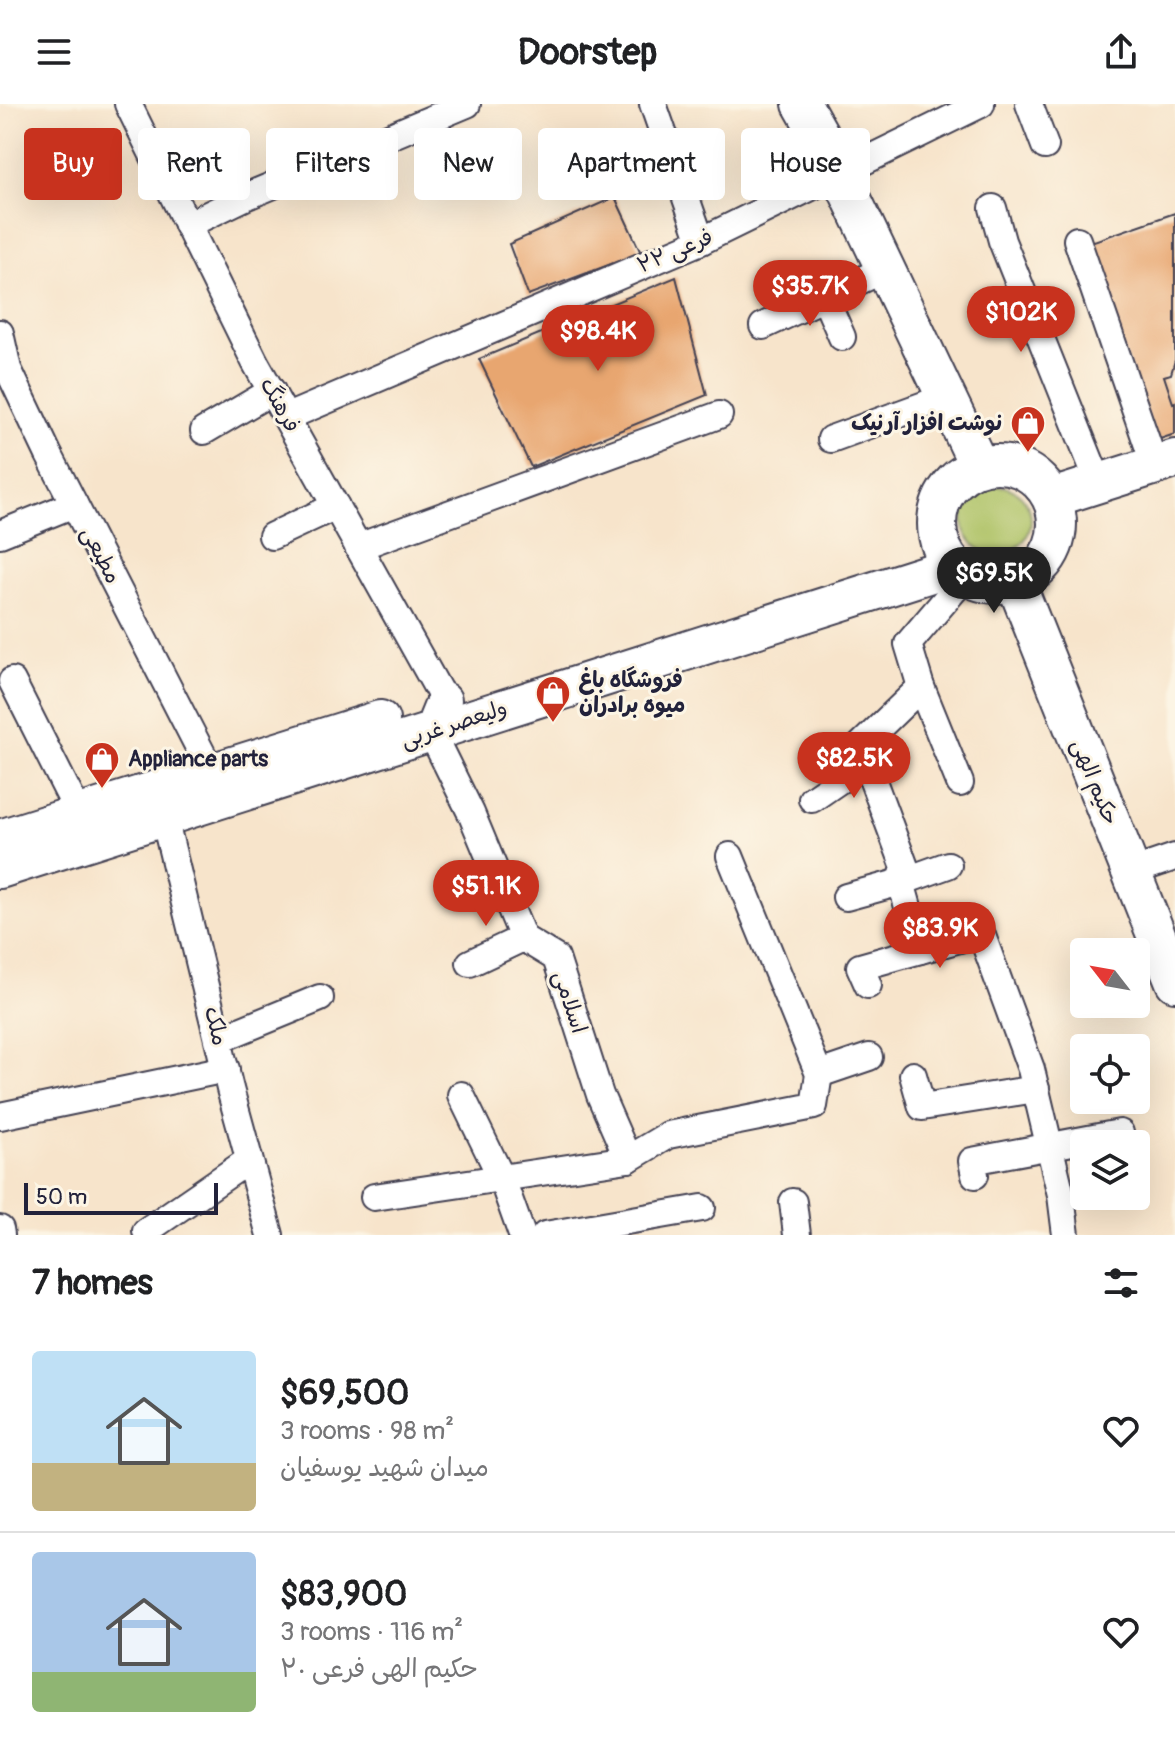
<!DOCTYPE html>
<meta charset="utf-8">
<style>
:root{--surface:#fff;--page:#f6f6f6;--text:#202124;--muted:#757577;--line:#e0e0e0;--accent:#c8321e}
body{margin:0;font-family:Pangolin,"Playpen Sans Arabic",sans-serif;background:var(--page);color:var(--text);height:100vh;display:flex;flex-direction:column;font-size:30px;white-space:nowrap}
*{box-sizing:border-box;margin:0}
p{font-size:26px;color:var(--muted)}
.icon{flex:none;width:44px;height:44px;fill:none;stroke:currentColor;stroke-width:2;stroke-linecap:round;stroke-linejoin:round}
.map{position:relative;height:1131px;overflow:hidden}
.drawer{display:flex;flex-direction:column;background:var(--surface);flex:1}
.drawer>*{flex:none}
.banner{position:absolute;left:24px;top:24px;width:1128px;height:72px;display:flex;gap:16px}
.needle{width:52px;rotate:301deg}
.fabs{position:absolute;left:1070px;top:834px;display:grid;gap:16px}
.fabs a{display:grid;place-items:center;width:80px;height:80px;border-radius:8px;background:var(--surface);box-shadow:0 8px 32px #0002;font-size:40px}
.scale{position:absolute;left:24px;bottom:20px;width:194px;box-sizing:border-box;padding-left:8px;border:4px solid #22223b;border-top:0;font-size:22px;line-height:28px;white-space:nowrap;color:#22223b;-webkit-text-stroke:6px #fcf5e5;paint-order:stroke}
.price{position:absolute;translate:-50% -68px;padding:0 18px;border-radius:28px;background:var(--accent);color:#fff;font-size:26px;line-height:52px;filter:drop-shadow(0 2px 4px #0008)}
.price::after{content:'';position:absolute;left:50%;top:48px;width:24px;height:18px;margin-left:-12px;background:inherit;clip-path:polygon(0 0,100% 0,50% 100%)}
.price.current{background:#222;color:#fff}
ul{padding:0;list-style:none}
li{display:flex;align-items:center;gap:24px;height:200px;padding:0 32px}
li+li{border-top:2px solid var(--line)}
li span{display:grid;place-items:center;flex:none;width:224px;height:160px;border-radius:8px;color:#555}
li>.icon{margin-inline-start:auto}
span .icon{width:96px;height:96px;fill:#fffc;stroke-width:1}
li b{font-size:34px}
h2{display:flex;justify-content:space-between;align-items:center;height:96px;padding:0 32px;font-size:34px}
.tag{padding:0 28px;border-radius:8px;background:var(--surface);box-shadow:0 8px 32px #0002;font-size:28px;line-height:72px}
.tag.current{background:var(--accent);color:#fff}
header{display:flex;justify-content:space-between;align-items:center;height:104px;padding:0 32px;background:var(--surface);font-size:36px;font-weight:800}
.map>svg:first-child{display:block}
.green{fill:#aec266;stroke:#687250;stroke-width:2}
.building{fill:#e8a66f}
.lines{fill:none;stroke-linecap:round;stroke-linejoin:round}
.minor-casing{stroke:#423f51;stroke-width:30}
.tertiary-casing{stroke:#423f51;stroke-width:38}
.secondary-casing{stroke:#423f51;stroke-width:42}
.minor{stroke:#fff;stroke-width:26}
.tertiary{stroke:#fff;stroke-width:34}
.secondary{stroke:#fff;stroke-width:38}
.labels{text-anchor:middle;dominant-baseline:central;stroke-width:6;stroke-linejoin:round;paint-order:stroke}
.street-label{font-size:22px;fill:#22223b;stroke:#fcf5e5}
.poi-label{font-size:22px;font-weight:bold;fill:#22223b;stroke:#fcf5e5;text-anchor:start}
</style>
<header><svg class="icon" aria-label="menu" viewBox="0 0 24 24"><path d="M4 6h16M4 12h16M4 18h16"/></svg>Doorstep<svg class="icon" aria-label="share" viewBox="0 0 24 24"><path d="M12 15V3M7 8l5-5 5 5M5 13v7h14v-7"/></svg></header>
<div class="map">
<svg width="1175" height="1131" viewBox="0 0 1175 1131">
<rect width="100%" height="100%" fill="#fcf5e5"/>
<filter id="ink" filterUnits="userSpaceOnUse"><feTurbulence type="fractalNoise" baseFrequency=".0125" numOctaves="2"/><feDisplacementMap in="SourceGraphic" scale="16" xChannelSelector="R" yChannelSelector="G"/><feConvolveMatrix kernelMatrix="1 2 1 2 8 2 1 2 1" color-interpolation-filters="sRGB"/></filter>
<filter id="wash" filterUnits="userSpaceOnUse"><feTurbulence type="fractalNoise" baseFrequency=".006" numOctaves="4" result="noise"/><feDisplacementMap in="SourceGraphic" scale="32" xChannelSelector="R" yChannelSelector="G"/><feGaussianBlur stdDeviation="1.8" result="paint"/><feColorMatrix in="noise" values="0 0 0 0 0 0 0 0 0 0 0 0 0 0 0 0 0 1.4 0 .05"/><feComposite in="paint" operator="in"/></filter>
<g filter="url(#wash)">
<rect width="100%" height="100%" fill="#f7e4cb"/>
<circle class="green" cx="997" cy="416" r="34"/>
<g id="blocks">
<g class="building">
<polygon points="615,93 641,149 528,191 509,140"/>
<polygon points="1175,109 1175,256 1171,270 1164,272 1173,299 1175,298 1175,330 1157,336 1085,140"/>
<polygon points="676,173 707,291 531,363 479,255"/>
</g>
</g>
</g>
<g filter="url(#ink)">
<use href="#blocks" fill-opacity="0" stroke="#423f51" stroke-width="2"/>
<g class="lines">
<g class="minor-casing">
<g id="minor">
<polyline points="128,0 255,258 444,596"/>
<polyline points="653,0 701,137"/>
<polyline points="1029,0 1045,42"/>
<polyline points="993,104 1002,137 1099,379"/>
<polyline points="187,121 245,93 467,0"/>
<polyline points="1077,136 1155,362"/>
<polyline points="825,194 842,233"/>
<polyline points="763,222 885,165"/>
<polyline points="0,229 8,265 48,349 212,669"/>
<polyline points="287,313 701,137 981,0"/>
<polyline points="204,327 272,287"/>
<polyline points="831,335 946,293"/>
<polyline points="0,430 74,400"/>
<polyline points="272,432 336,402"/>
<polyline points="358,443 719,311"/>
<polyline points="12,577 79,710"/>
<polyline points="431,628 471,709 523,834 556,854 600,991 628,1055"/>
<polyline points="960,679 921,583 908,540 966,472"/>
<polyline points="812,695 866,658"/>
<polyline points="164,713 230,985 270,1131"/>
<polyline points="1131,768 1175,753"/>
<polyline points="846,793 901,778 948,761"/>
<polyline points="920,846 901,778 905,763 860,642 921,583"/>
<polyline points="470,859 523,834"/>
<polyline points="868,881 860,863 981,829 1031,965 1061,1091 1066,1131"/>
<polyline points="220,935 320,894"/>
<polyline points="819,970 869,953"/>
<polyline points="913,971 922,1003 1036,985"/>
<polyline points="461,991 502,1075 522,1131"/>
<polyline points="0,1012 226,965"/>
<polyline points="975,1071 972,1057 1120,1029"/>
<polyline points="374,1093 628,1055 668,1031 814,1002 819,970 730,752"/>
<polyline points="793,1098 797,1131"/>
<polyline points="0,1125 1,1131"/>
<polyline points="146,1127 249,1056"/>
<polyline points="545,1131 702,1104"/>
</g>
</g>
<g class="tertiary-casing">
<polyline id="tertiary" points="431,628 444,596"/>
</g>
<g class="secondary-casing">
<g id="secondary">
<polyline points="802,0 832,53 979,362"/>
<circle cx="997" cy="420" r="60"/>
<polyline points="1052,394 1175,355"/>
<polyline points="1015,477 1175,878"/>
<polyline points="0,735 380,616"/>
<polyline points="0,765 953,462"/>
</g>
</g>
<use href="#minor" class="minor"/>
<use href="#tertiary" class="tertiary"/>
<use href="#secondary" class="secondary"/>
</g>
</g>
<defs>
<g id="shop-pin" transform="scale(1.8)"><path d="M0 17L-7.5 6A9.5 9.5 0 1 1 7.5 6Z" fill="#c8321e" stroke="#fcf5e5"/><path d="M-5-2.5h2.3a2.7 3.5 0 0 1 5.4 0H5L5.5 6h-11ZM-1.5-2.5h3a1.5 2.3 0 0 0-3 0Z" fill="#fff"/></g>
</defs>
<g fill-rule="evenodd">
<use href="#shop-pin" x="1028" y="319"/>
<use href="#shop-pin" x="553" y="589"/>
<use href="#shop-pin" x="102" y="655"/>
</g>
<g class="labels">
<g class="street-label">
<text transform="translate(675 147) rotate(-23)">فرعی ۲۲</text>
<text transform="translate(280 301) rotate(61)">فرهنگ</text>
<text transform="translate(101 451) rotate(63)">مطیعی</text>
<text transform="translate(454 620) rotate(-18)">ولیعصر غربی</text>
<text transform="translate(1095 678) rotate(68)">حکیم الهی</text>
<text transform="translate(570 898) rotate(72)">اسلامی</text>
<text transform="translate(216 922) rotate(77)">ملک</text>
</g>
<g class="poi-label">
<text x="1002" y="319" text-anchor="end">نوشت افزار آرنیک</text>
<text x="579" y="576">فروشگاه باغ<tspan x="579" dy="25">میوه برادران</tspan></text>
<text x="128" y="655">Appliance parts</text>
</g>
</g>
</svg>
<div class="fabs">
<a><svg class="needle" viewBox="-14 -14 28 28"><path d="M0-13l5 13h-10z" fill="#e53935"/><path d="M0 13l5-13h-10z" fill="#757577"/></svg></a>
<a><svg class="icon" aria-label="locate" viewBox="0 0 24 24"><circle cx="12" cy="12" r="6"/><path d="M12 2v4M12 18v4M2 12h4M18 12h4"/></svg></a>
<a><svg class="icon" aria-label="layers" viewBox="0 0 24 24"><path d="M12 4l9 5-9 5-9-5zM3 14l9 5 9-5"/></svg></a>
</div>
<div class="scale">50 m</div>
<b class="price" style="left:810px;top:224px">$35.7K</b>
<b class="price" style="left:1021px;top:250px">$102K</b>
<b class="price" style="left:598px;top:269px">$98.4K</b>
<b class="price current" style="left:994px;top:511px">$69.5K</b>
<b class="price" style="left:854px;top:696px">$82.5K</b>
<b class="price" style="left:486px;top:824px">$51.1K</b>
<b class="price" style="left:940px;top:866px">$83.9K</b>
<div class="banner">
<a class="tag current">Buy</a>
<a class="tag">Rent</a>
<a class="tag">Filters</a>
<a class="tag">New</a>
<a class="tag">Apartment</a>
<a class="tag">House</a>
</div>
</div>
<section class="drawer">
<h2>7 homes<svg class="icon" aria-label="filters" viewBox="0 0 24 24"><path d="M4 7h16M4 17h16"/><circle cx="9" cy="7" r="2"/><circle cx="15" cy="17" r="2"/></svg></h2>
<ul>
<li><span style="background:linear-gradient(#bfe0f5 70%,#c2b280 0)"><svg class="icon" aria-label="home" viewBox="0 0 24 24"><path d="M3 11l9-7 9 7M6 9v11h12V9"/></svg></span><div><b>$69,500</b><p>3 rooms · 98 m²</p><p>میدان شهید یوسفیان</p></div><svg class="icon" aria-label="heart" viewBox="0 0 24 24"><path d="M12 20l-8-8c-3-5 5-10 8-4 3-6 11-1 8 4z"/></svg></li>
<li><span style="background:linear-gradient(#a9c7e8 75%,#8fb573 0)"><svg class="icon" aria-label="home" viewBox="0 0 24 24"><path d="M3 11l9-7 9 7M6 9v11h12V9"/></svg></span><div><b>$83,900</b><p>3 rooms · 116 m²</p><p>حکیم الهی فرعی ۲۰</p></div><svg class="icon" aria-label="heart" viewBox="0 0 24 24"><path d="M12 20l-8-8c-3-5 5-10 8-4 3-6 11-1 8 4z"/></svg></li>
</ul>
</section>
